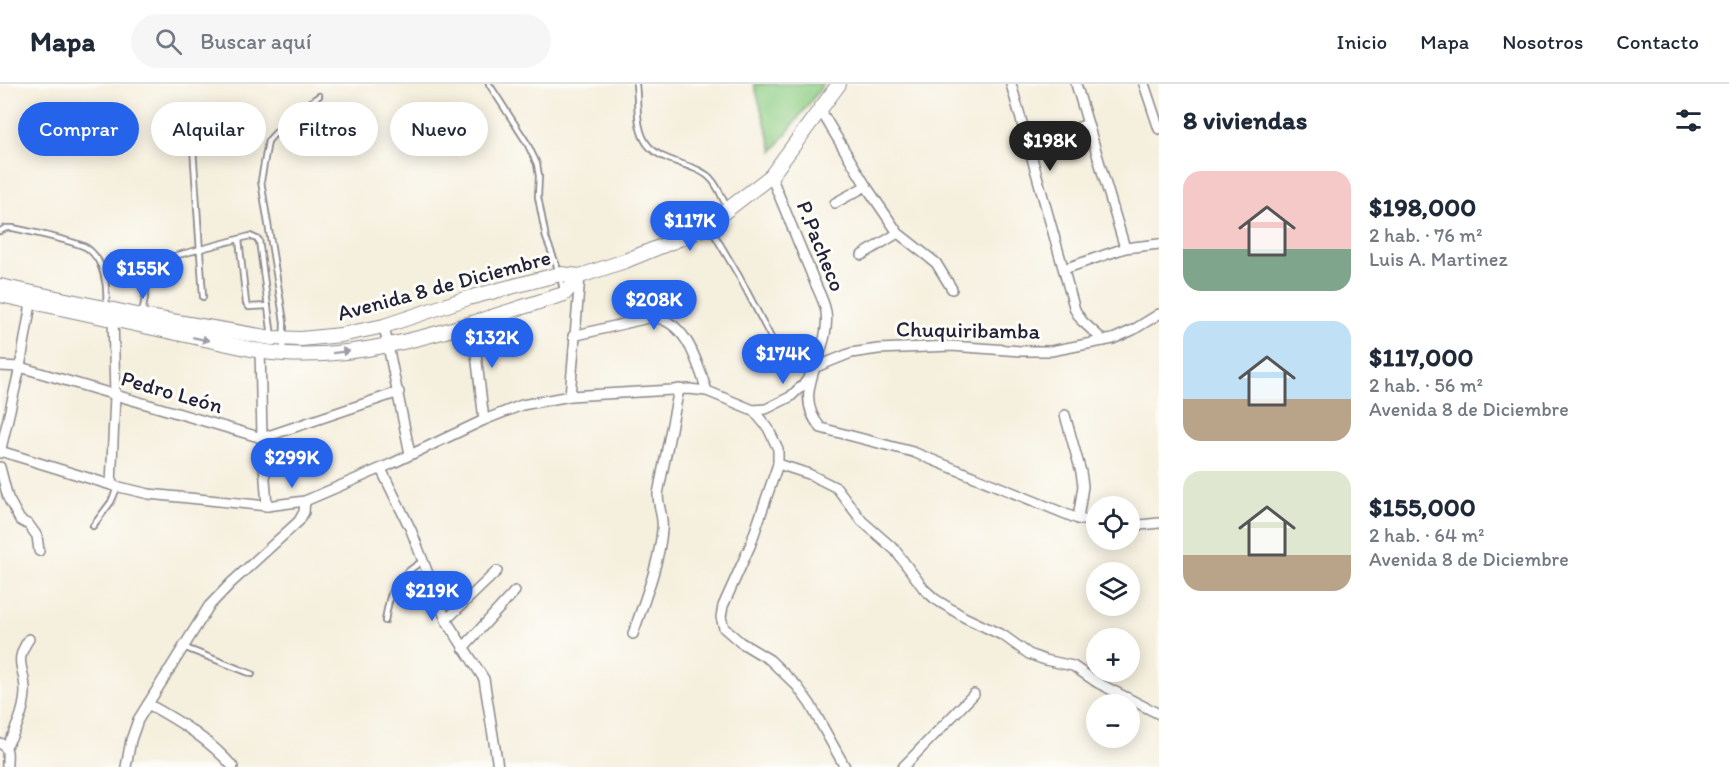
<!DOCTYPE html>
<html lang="es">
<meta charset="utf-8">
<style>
:root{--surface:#fff;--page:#f6f6f7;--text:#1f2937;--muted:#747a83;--line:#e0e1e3;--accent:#2563eb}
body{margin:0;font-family:Itim,sans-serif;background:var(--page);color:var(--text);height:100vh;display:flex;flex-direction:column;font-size:22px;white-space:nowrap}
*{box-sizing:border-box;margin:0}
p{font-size:20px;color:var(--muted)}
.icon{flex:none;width:33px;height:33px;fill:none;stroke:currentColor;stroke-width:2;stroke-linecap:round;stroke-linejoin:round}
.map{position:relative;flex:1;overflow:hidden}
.panel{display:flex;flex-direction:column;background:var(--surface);width:570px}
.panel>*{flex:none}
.hud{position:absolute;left:18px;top:18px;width:570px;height:54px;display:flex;gap:12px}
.buttons{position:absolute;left:1086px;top:412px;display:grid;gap:12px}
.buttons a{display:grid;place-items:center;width:54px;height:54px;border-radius:50%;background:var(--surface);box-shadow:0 3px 15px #0003;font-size:30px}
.price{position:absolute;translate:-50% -51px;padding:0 14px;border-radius:21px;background:var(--accent);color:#fff;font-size:20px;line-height:39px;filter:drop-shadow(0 2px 3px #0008)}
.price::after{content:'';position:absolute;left:50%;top:36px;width:18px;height:14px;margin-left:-9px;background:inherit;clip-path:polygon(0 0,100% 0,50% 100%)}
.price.active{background:#222;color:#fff}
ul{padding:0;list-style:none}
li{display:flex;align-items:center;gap:18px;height:150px;padding:0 24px}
li span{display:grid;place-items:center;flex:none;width:168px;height:120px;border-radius:18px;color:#555}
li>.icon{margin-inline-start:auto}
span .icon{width:72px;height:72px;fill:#fffc;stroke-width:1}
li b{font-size:26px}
h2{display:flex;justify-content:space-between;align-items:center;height:72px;padding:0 24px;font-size:26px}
.pill{padding:0 21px;border-radius:27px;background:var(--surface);box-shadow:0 3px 15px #0003;font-size:21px;line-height:54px}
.pill.active{background:var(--accent);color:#fff}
header{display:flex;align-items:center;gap:36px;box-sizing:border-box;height:84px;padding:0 30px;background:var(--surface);border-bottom:2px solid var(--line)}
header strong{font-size:28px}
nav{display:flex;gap:33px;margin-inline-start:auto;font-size:21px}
.search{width:420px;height:54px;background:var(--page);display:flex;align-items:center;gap:15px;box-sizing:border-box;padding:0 21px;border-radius:33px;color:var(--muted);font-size:22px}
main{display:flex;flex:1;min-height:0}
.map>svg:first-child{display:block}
.green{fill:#90ce85;stroke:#597860;stroke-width:1.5}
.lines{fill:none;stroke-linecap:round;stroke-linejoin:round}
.lane-casing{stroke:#8c888c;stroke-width:8}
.street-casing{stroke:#8c888c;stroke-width:12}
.secondary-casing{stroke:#8c888c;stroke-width:16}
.lane{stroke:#fff;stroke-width:4.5}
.street{stroke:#fff;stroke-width:9}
.secondary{stroke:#fff;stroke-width:14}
.oneway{fill:#9c9ca7}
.labels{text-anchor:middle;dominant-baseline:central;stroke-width:6;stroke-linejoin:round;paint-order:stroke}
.street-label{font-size:22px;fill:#22223b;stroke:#fdfcf7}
</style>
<header>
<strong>Mapa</strong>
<div class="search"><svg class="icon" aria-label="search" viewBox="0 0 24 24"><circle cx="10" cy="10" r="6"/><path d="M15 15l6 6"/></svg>Buscar aquí</div>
<nav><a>Inicio</a><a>Mapa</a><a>Nosotros</a><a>Contacto</a></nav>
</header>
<main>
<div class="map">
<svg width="1159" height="683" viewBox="0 0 1159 683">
<rect width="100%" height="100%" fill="#fdfcf7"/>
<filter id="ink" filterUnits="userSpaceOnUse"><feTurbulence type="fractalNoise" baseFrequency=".0167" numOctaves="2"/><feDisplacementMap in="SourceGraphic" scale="12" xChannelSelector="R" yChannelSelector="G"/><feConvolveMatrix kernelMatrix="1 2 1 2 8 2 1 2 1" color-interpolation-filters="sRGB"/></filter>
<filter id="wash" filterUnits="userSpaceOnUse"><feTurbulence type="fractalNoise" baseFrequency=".008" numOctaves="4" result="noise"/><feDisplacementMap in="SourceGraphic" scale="24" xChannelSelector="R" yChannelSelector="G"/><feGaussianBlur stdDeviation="1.35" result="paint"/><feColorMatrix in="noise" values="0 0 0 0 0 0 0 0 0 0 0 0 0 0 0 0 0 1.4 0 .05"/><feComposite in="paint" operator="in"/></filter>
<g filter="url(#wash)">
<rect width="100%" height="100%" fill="#f5efdd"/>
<polygon class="green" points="754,0 824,0 773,67"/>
</g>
<g filter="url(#ink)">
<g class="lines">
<g class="lane-casing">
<g id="lane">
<polyline points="489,0 527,59 537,80 539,92 538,113 546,154 560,190 563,208"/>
<path d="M636,0c2,17 0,40 8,55 12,25 52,23 67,40 7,7 11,19 16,28"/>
<polyline points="193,63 203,213"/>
<polyline points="710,143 740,194 777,265"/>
<path d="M0,147l6,-3h7c14,3 65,14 74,20 17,12 21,38 19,57"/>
<polyline points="239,155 246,219 249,223 268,222"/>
<polyline points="142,230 149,191 163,175 250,152 259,156 272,253"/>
<polyline points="283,268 284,238 261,97 268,57 289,34 319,12"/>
<polyline points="93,442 111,418 118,402"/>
<path d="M385,537c6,-36 9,-41 39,-61"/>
<polyline points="183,563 252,590"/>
</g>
</g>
<g class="street-casing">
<g id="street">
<polyline points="1011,0 1075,226 1082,237 1104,257"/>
<polyline points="1076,0 1125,164"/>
<polyline points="1144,0 1159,45"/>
<polyline points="821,27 866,102 898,149 936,179 952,205"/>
<polyline points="1029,61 1088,40"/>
<path d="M771,92c13,32 27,65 40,97 4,12 13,26 15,39 6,42 -38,79 -5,116l92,24 165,67 18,3"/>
<polyline points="835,119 866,102"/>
<polyline points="862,171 898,149"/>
<polyline points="1064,185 1125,164 1159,160"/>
<polyline points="472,237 484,336"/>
<polyline points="384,242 410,370"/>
<path d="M573,252l79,-19c35,4 45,45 55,74"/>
<polyline points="260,264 262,354 267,422"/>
<polyline points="0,282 20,283 262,354 399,308"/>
<polyline points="570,312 580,192"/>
<polyline points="753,326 768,344 778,365 778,380 750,462 723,522 721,533 724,544 740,558 770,576 797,602 810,620 845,683"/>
<polyline points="1065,331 1081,388 1083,402 1078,435"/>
<polyline points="0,367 111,401 149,410 267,422 305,417 391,380 484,336 522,321 570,312 689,305 707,307 753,326 766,325 790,313 804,300 816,283 851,269 878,265 951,262 1021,267 1051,267 1113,255 1133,246 1159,230"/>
<polyline points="0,369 20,283 32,214"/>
<polyline points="778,380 809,390 837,404 862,437 895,466 924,505 935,515 964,533 1004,552 1029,570 1045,576 1073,582 1098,599 1159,630"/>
<polyline points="0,383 8,414 20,436 29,441 37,452 39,467"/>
<polyline points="381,385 411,446 446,536 484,595 498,683"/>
<polyline points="111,401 115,312 113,232"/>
<polyline points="1130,442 1159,439"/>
<polyline points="446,536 497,487"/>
<path d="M633,550c11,-33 26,-69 29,-104 2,-12 -4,-23 -4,-36l21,-105"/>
<polyline points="463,564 515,507"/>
<path d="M148,620c31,17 62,36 85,63"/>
<path d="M0,659c11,6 6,14 7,24"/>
<path d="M6,662c10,-15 18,-35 19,-53 1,-26 -13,-29 4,-54"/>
<polyline points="126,683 131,656 138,636 209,522 231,499 299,437 304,428 305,417"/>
<polyline points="903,683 974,610"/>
</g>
</g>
<g class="secondary-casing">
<g id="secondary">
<polyline points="0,202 142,232 272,254 301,255 341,251 384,242 468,214 560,190 580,192 625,177 701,146 771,92 839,0"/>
<path d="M0,211l260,56c96,17 212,-29 304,-57l16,-18"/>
</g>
</g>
<use href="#lane" class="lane"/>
<use href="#street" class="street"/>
<use href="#secondary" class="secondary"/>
</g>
<defs><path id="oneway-solid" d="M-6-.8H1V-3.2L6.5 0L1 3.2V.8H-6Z" transform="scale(1.5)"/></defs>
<g class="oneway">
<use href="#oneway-solid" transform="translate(201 255) rotate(12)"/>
<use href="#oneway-solid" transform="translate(341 268) rotate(-7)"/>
</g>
</g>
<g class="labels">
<g class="street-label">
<text transform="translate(821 162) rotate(68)">P.Pacheco</text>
<text transform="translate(444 201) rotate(-15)">Avenida 8 de Diciembre</text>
<text transform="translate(968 246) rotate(1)">Chuquiribamba</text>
<text transform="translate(172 308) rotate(16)">Pedro León</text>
</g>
</g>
</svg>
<div class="buttons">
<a><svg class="icon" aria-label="locate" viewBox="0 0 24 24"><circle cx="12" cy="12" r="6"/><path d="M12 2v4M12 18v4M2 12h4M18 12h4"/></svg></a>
<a><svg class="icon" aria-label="layers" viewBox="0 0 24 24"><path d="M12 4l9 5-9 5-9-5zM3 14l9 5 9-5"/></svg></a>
<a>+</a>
<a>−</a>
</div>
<b class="price active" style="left:1050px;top:88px">$198K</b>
<b class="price" style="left:690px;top:168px">$117K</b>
<b class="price" style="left:143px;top:216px">$155K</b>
<b class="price" style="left:654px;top:247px">$208K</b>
<b class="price" style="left:492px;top:285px">$132K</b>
<b class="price" style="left:783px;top:301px">$174K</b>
<b class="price" style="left:292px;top:405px">$299K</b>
<b class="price" style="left:432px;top:538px">$219K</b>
<div class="hud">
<a class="pill active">Comprar</a>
<a class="pill">Alquilar</a>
<a class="pill">Filtros</a>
<a class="pill">Nuevo</a>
</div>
</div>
<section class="panel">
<h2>8 viviendas<svg class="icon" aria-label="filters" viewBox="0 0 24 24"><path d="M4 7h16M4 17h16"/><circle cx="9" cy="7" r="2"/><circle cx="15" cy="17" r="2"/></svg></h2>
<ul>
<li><span style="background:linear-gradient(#f6c9c9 65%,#7fa58c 0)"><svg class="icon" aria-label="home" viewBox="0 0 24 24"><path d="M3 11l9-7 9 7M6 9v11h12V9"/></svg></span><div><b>$198,000</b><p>2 hab. · 76 m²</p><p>Luis A. Martinez</p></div></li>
<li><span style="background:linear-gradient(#bfe0f5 65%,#b9a48a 0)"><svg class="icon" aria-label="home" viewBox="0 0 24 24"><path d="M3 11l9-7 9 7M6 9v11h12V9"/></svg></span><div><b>$117,000</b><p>2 hab. · 56 m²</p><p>Avenida 8 de Diciembre</p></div></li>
<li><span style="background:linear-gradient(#dfe7d0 70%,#b9a48a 0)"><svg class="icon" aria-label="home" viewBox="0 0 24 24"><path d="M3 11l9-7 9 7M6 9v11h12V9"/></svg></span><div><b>$155,000</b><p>2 hab. · 64 m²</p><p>Avenida 8 de Diciembre</p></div></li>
</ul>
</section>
</main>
